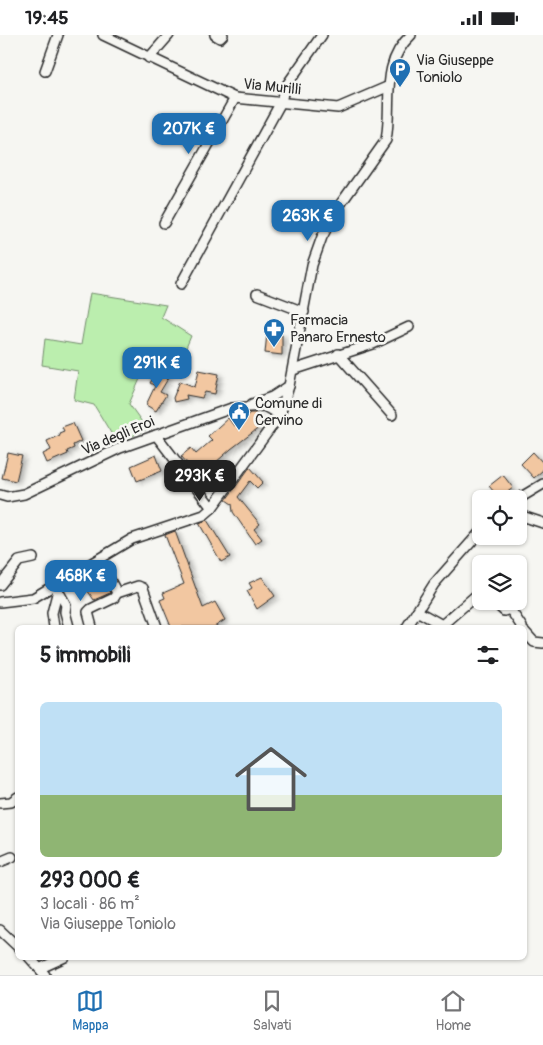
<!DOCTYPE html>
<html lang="it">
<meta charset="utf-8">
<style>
:root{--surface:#fff;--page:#f6f6f6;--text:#202124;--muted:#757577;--line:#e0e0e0;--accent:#1f6fb2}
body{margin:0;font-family:Pangolin,sans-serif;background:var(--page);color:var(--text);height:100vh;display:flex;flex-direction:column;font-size:19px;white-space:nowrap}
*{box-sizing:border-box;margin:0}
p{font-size:16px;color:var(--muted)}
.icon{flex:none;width:28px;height:28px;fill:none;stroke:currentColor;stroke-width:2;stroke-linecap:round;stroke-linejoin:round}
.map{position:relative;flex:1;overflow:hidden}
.panel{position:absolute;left:15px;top:590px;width:512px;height:335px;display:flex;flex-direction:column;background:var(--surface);border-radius:8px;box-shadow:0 1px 4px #0004}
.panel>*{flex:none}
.fabs{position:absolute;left:472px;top:455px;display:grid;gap:10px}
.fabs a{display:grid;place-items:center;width:55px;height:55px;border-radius:8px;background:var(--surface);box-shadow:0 1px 4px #0004;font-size:25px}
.price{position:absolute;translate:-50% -42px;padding:0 11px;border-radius:10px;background:var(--accent);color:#fff;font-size:16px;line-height:32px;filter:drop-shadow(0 1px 2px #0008)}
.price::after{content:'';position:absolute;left:50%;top:30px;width:15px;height:11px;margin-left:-8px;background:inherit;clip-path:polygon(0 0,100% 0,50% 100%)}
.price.on{background:#222;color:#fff}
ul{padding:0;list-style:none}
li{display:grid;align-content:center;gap:10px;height:265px;padding:0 25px}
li+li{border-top:1px solid var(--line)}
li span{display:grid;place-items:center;height:155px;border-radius:8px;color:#555}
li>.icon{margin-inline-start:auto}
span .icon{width:90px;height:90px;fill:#fffc;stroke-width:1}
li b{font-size:21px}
h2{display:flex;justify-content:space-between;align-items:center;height:60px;padding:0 25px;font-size:21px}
.status{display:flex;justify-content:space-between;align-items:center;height:35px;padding:0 25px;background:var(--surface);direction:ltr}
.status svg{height:14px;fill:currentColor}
.dock{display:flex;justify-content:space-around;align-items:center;height:70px;border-top:1px solid var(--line);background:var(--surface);font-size:14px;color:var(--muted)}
.dock a{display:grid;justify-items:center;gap:2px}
.dock .on{color:var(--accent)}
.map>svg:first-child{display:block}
.green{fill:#bbeeae;stroke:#738c6c}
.building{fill:#f2c7a1;stroke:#2b2b2b;filter:url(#shadow)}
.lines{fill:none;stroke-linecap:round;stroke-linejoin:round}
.minor-casing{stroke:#2b2b2b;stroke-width:12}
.minor{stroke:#f6f6f2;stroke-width:9}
.labels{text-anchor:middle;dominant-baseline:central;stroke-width:5;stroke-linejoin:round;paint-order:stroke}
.poi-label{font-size:15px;fill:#2b2b2b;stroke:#f6f6f2;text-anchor:start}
.street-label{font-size:15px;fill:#2b2b2b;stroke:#f6f6f2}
</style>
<div class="status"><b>19:45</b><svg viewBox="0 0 49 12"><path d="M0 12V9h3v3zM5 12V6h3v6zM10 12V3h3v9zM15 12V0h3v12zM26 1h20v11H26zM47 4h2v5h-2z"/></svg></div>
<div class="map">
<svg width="543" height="940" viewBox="0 0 543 940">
<defs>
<filter id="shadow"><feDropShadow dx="3.5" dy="2" stdDeviation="2.5" flood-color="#0004"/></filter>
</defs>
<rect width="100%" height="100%" fill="#f6f6f2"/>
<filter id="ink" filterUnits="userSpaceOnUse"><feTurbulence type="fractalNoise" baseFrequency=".02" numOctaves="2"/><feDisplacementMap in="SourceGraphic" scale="10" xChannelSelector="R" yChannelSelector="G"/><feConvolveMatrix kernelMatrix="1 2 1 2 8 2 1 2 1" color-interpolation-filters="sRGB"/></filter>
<g filter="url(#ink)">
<polygon class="green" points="90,258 166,270 161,282 191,301 177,334 150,321 129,369 147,394 117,408 94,370 74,365 78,336 42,330 45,304 81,310"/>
<g class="building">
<polygon points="267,298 282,300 282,320 265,318"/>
<polygon points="153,332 169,342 160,357 166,360 156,376 146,370 155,351 150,348 153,343 149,341"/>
<polygon points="199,335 219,339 215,359 205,357 202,363 186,360 187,364 174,367 173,363 180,346 195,352"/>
<polygon points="250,378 256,378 264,389 231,414 199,442 181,421 191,413 196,419 212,405 208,401 228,383 234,391"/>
<polygon points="73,388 81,406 73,410 74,413 67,416 68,419 47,428 43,419 51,415 47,406 60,400 59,398 64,396 62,392"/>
<polygon points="533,417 543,428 543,435 534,443 521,429"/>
<polygon points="8,418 22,421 16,446 2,443"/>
<polygon points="156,420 162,436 137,446 131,431"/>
<polygon points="250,432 263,447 257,453 250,446 238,462 260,489 254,494 262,504 255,509 233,477 232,469 226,465"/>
<polygon points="503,440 513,453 499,463 489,451"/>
<polygon points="207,485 230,522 221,527 199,488"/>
<polygon points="175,496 203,573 215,567 225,585 214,592 171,592 169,587 160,565 165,563 163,558 184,549 165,500"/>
<polygon points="91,536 96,544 100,541 110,558 94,565 79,543"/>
<polygon points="262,542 275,561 257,574 247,556 252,553 249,548"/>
</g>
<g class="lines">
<g class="minor-casing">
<g id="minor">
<polyline points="103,0 235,63 338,73 387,52"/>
<polyline points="215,0 220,3 223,0"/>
<polyline points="149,23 169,0"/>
<polyline points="45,36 58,0"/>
<polyline points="164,188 235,63"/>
<polyline points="181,249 281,67 284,54 322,0"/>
<polyline points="257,259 304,277"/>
<polyline points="338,319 392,380"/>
<polyline points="293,335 373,309 409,292"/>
<polyline points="252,369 272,362 289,351"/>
<polyline points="156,400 212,473"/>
<polyline points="0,460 7,462 24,459 120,413 232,373 264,371 280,380"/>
<polyline points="518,464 543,449"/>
<polyline points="519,480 543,488"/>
<polyline points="99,524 117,558 138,551 143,553 157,592"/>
<polyline points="0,550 19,526 33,523"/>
<polyline points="55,550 66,570 65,577 69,592"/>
<polyline points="493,566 504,576 510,574 522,592"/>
<path d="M0,567l33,-4 99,-59 72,-24 8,-7 68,-93 9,-29 23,-121 10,-28 15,-28 49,-69c7,-37 -7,-75 25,-105"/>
<polyline points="417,576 442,590 481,556"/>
<polyline points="54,592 52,578 58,555"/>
<polyline points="92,592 88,577 91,574 114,563 117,558"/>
<polyline points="407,592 434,549 481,496"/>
<polyline points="525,597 534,607 543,608"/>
<polyline points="0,768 11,767 18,762"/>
<polyline points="0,827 12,822"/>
<polyline points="0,895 18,912"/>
<polyline points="29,922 45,940"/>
<polyline points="41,933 65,922"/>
</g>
</g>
<use href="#minor" class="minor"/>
</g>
</g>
<defs>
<g id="parking-pin" transform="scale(1.125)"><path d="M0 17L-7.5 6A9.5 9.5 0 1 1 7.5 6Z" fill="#1f6fb2" stroke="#f6f6f2"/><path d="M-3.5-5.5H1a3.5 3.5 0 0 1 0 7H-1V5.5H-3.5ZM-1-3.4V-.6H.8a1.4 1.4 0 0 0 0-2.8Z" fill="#fff"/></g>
<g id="pharmacy-pin" transform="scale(1.125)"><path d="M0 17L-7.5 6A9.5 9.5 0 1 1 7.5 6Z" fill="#1f6fb2" stroke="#f6f6f2"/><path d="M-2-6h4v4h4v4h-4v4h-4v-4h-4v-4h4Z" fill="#fff"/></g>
<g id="civic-pin" transform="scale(1.125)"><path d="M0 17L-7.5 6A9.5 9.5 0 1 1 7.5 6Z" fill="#1f6fb2" stroke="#f6f6f2"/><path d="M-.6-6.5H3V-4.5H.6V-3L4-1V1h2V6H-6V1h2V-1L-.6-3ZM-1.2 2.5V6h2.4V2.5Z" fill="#fff"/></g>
</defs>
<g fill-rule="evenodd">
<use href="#parking-pin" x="400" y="34"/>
<use href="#pharmacy-pin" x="274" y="294"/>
<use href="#civic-pin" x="239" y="377"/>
</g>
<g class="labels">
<g class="poi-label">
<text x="416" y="25">Via Giuseppe<tspan x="416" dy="17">Toniolo</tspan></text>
<text x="290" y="285">Farmacia<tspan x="290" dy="17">Panaro Ernesto</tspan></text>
<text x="255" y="368">Comune di<tspan x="255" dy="17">Cervino</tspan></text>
</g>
<g class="street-label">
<text transform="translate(272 52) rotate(6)">Via Murilli</text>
<text transform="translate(118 401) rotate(-23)">Via degli Eroi</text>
</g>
</g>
</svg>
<div class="fabs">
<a><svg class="icon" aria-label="locate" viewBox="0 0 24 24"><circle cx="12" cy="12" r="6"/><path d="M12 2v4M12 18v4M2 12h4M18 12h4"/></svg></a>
<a><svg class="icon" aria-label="layers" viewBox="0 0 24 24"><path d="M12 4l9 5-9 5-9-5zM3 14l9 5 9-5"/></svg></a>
</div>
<b class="price" style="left:189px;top:120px">207K €</b>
<b class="price" style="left:308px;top:207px">263K €</b>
<b class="price" style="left:157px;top:354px">291K €</b>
<b class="price on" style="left:200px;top:467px">293K €</b>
<b class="price" style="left:81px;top:567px">468K €</b>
<section class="panel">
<h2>5 immobili<svg class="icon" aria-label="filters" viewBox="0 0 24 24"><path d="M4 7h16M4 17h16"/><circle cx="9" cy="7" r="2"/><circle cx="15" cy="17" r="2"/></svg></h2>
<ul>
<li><span style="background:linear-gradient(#bfe0f5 60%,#8fb573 0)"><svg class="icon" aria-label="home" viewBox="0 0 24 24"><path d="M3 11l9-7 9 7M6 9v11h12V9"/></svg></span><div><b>293 000 €</b><p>3 locali · 86 m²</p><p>Via Giuseppe Toniolo</p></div></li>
</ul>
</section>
</div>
<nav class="dock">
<a class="on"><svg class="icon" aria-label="map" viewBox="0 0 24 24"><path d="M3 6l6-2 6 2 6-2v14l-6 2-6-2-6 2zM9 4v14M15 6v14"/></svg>Mappa</a>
<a><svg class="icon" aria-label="saved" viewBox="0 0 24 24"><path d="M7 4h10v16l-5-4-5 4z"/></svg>Salvati</a>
<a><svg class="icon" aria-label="home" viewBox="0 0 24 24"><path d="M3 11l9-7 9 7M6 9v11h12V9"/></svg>Home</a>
</nav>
